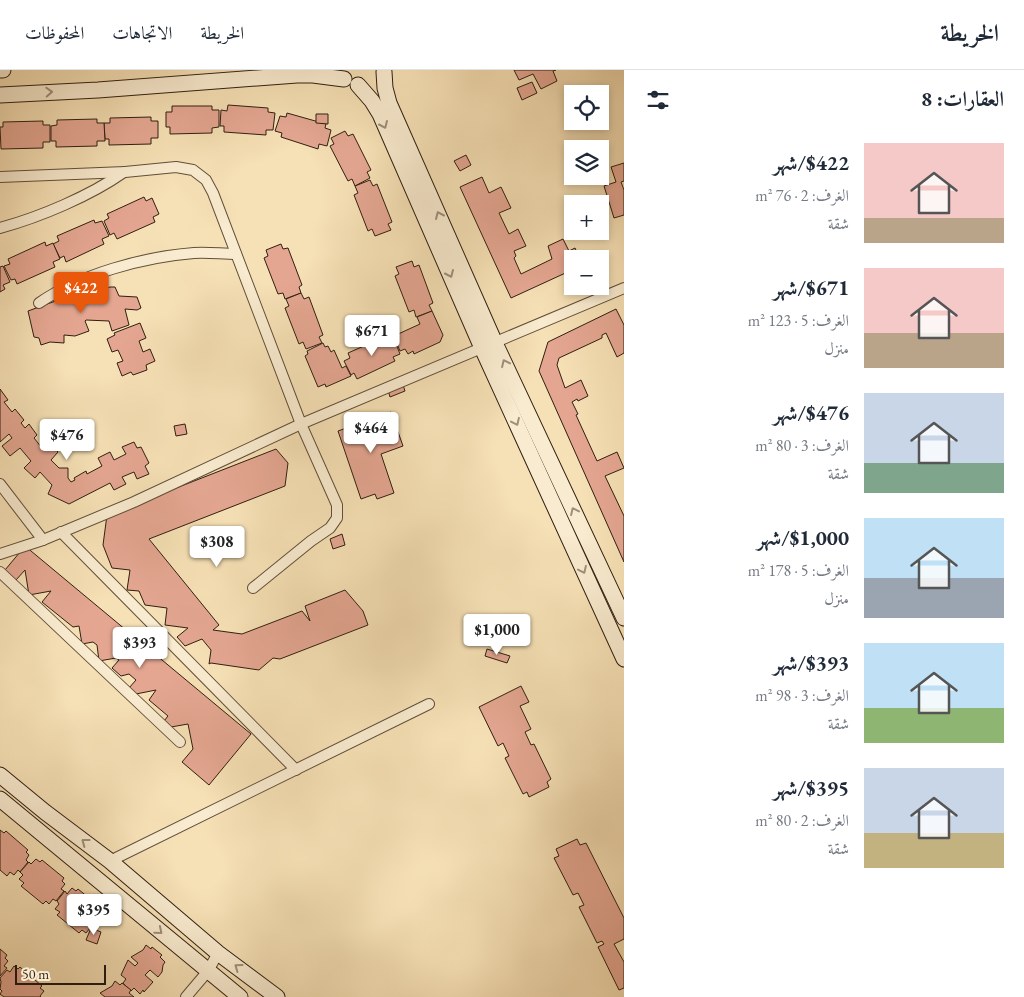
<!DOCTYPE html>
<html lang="ar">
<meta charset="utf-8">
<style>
:root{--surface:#fff;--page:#f6f6f7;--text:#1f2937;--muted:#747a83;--line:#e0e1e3;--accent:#ea580c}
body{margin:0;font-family:"EB Garamond",Amiri,serif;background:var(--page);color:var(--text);direction:rtl;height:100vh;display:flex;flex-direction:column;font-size:19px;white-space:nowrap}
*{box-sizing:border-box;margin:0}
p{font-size:16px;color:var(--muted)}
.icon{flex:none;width:28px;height:28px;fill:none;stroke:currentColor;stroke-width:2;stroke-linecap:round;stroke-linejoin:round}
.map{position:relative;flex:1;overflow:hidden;direction:ltr}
.side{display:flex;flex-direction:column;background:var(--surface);width:400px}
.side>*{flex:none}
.buttons{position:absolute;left:564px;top:15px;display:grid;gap:10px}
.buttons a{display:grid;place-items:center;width:45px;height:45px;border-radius:0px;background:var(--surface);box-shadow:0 2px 8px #0003;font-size:25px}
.scale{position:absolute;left:15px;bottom:12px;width:91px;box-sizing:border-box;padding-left:5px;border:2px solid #2f1f10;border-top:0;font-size:14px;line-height:18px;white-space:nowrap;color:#2f1f10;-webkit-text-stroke:4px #f9ebcf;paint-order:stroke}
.price{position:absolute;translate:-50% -42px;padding:0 11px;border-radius:5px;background:#fff;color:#222;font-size:16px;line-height:32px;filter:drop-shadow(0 1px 2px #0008)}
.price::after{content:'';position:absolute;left:50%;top:30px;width:15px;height:11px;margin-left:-8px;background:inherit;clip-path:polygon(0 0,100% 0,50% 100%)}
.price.on{background:var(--accent);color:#fff}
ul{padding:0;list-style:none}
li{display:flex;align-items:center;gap:15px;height:125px;padding:0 20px}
li span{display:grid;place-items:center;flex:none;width:140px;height:100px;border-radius:0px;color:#555}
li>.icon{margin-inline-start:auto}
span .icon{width:60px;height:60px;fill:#fffc;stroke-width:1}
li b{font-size:21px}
h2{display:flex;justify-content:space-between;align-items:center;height:60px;padding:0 20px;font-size:21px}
header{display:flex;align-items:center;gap:30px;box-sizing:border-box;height:70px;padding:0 25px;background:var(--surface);border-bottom:1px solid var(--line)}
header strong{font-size:24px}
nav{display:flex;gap:28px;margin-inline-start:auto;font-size:18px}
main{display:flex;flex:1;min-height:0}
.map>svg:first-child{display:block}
.building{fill:#e4a691;stroke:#2f1f10}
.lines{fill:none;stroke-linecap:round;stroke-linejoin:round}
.street-casing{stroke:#614f39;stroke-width:12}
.secondary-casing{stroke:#2f1f10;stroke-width:17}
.street{stroke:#f9ebcf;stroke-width:10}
.secondary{stroke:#f9ebcf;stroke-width:15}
.oneway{stroke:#9e8f79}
</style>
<header>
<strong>الخريطة</strong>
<nav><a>الخريطة</a><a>الاتجاهات</a><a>المحفوظات</a></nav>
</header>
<main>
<section class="side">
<h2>العقارات: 8<svg class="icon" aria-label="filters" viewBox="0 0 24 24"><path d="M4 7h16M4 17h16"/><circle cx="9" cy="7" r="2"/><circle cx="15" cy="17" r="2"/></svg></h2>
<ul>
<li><span style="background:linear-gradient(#f6c9c9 75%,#b9a48a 0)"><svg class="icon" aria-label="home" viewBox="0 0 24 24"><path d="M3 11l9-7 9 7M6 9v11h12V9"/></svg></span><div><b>$422/شهر</b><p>الغرف: 2 · 76 m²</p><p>شقة</p></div></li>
<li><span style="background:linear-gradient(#f6c9c9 65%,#b9a48a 0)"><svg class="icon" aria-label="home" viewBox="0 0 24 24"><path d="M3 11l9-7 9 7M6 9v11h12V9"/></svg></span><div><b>$671/شهر</b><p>الغرف: 5 · 123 m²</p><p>منزل</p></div></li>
<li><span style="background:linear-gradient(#c9d6e8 70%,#7fa58c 0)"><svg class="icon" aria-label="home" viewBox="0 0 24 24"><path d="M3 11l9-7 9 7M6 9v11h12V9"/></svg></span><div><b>$476/شهر</b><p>الغرف: 3 · 80 m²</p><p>شقة</p></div></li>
<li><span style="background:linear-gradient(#bfe0f5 60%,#9aa5b1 0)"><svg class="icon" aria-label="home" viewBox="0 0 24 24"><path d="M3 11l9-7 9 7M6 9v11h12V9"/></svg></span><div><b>$1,000/شهر</b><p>الغرف: 5 · 178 m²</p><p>منزل</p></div></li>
<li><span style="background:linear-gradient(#bfe0f5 65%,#8fb573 0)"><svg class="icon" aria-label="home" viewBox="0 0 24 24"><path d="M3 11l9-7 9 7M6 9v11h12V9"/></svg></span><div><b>$393/شهر</b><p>الغرف: 3 · 98 m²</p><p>شقة</p></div></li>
<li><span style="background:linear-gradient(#c9d6e8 65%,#c2b280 0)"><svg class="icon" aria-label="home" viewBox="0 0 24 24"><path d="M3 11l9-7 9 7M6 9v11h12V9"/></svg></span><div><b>$395/شهر</b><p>الغرف: 2 · 80 m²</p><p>شقة</p></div></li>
</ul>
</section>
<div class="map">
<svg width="624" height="927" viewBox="0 0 624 927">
<rect width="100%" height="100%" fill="#f6e0b5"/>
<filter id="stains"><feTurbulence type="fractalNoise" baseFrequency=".004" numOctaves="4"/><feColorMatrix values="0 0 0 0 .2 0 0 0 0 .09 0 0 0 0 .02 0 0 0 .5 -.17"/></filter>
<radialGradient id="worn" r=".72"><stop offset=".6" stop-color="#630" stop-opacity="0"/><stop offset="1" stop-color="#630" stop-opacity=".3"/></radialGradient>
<g class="building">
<polygon points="514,0 556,0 553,1 557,11 541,19 533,4 519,10"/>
<polygon points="532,12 537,23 522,30 517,18"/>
<polygon points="228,35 268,38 268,42 275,43 273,60 266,60 266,65 224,62 224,56 220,56 221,40 227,41"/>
<polygon points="172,36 212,36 212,40 219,40 219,57 212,58 212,63 170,64 170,57 166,57 166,42 172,42"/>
<polygon points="287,43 326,54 325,58 331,60 327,76 319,74 318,79 281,67 282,63 275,61 280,46 286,47"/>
<polygon points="316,44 328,44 328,54 316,53"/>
<polygon points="151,47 151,51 158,51 158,68 151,68 151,74 109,75 109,69 105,69 104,53 110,53 110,48"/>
<polygon points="97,49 97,53 104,53 105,71 97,71 97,76 56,77 56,71 51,71 51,56 57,55 57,50"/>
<polygon points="43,51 43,55 50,55 50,72 43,72 43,78 1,79 0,57 3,57 3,52"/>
<polygon points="345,61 348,66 353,64 371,100 367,102 370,108 355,116 352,109 348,111 330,76 334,74 331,68"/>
<polygon points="466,85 471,95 460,101 454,91"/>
<polygon points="624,93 624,111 621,112 624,120 624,145 614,148 604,116 616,112 611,97"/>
<polygon points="482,107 489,123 501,117 511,138 499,143 509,164 518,159 526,176 514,181 516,186 514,188 521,204 552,189 548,176 563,169 569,181 575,178 580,189 572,189 572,200 511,228 460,117"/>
<polygon points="370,110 373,116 377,114 392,152 388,154 391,160 375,166 372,159 368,161 354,125 358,123 355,116"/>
<polygon points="144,127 146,131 152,128 159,144 153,147 155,152 117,169 114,163 110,165 104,151 109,148 107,144"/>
<polygon points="94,150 95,153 102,151 109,166 102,169 104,174 66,192 64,186 60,188 53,174 59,171 57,166"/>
<polygon points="45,172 46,176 53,173 60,189 53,192 55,197 17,214 15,209 11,210 4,196 10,194 8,189"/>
<polygon points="281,174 283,179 288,178 302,215 299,217 301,223 285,229 283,223 278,224 264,188 268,186 266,180"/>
<polygon points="412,191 414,197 419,195 433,233 429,235 432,241 416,247 414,240 409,242 395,206 399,204 396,197"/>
<polygon points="3,196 10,212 3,215 5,219 0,222 0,197"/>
<polygon points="94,217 96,222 110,217 115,217 119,226 137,227 141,238 137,240 125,239 129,255 112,261 109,251 86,250 85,251 89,261 75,266 64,265 64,273 50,272 41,275 39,268 34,267 28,241"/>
<polygon points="301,223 304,229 309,227 323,265 319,267 322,273 306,279 303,272 299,274 285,238 289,236 286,229"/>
<polygon points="616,239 624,255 624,283 617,287 606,263 602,265 602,268 559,288 557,295 565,318 581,310 588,326 578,331 577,329 572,332 578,344 576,345 597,391 617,382 624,398 605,406 624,446 624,492 539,301 548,272"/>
<polygon points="432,241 443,265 440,272 414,284 413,281 408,284 405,279 400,281 395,269 398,268 396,265 420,254 417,247"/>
<polygon points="140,253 146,268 139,271 143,282 150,279 155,291 146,295 147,300 133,305 131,302 122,306 117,293 123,291 118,280 112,282 107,269 115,265 114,263"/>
<polygon points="384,267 386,270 393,267 400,284 393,287 395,291 357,309 354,303 351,305 344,291 350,288 348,283"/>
<polygon points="323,273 325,277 328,276 331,282 334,280 342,298 346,296 351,306 326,317 325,314 318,317 305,286 308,284 307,281"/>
<polygon points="403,315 405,321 390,327 388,320"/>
<polygon points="0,319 8,330 4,332 12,342 15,339 24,350 21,353 25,358 29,354 37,365 34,368 42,378 48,372 58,382 51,390 59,398 68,398 68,408 71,412 75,410 74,408 86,401 87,404 102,396 98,388 110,382 114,390 126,384 122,377 134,372 137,378 141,377 149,393 145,396 149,404 137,409 134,402 122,407 126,414 114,420 110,413 69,434 48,424 52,415 40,402 35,408 24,398 31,391 20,378 10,386 2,376 12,368 9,364 0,372"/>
<polygon points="391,342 403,376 381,384 394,423 377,429 375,424 361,429 338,361"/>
<polygon points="185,354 187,364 176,366 174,356"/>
<polygon points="276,379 288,393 285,416 149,469 219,555 213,560 242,564 302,541 310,551 305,536 345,520 363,541 368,555 280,589 273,588 259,600 211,593 209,594 211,580 202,569 185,576 177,567 188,558 165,555 167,538 145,535 139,521 127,520 130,500 112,498 103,475 107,445"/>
<polygon points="342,464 345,475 333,479 330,469"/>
<polygon points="25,476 251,664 209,715 182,692 193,679 188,654 171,657 164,651 168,646 149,630 156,620 136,624 129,618 136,610 129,604 121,606 112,598 119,590 116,588 99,591 97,575 93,572 82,574 79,556 73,557 42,532 51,521 29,525 25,500 16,510 5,500"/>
<polygon points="502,564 514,568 512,574 499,570"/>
<polygon points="487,579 510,586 507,593 485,586"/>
<polygon points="521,616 529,632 520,636 531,659 525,662 531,675 534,674 551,709 547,712 549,717 529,727 527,722 523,724 505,688 509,686 503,673 498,676 479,637"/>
<polygon points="0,760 4,763 6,761 28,780 26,782 29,785 26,790 28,792 20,802 18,800 14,805 10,802 7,806 0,800"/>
<polygon points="577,769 580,775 586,773 624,848 624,869 614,874 624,892 624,918 619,920 598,877 604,874 602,871 597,873 579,837 584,835 578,823 573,825 554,788 559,786 556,779"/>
<polygon points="36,789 40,792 42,790 64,808 62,811 65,814 61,819 64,821 56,831 53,829 49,834 46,831 43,834 21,816 24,813 19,809 23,805 20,802 29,792 31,794"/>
<polygon points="72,818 76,821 78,819 100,837 98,840 101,843 98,848 100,850 92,860 90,858 86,863 82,860 79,863 57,845 60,842 55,839 59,834 57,831 65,821 67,824"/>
<polygon points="91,858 101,862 97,874 86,870"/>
<polygon points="146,875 151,879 152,877 162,885 160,887 165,892 163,895 162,902 158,907 150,900 145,905 153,912 144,922 143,920 140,924 134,918 131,921 123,913 126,909 121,905 128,890 135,896 138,893 131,887 143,880"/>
<polygon points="0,879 7,885 5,888 8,891 4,896 7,898 0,906"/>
<polygon points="14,896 18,899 20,897 42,916 40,918 44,921 40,926 41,927 4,927 0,924 2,921 0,919 1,912 0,908 7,900 10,902"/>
<polygon points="115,911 120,915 122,913 131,920 129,923 134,927 105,927 100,923 112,916"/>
</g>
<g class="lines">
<g class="street-casing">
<g id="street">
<polyline points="0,107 125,102 176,97 193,100 206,110 213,123 301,354 337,435 337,448 330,458 311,471 253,518"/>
<path d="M0,158c40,-11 90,-32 124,-56"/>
<path d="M39,233c42,-29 104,-46 155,-50 14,-1 28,1 42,1"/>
<polyline points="0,414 43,470"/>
<polyline points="61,462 296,700"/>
<polyline points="0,484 43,470 134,432 301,354 624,218"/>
<polyline points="0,502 180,672"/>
<polyline points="110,791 429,634"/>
<polyline points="186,927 208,901 218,883"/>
</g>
</g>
<g class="secondary-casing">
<g id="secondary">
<polyline points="0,0 3,0"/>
<polyline points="384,2 385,18 389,33 495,273 624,548"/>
<polyline points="358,15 372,31 380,44 482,278 624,589"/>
<polyline points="0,25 98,20 297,5 313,5 344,9"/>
<polyline points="0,705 45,742 110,791 218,883 277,927"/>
<polyline points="0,729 240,927"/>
</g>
</g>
<use href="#street" class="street"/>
<use href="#secondary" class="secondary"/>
</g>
<defs><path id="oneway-chevron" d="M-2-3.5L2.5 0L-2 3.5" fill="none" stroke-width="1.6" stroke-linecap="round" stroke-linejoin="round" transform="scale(1.25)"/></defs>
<g class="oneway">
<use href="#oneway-chevron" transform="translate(49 22) rotate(-3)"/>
<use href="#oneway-chevron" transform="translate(384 55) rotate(66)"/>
<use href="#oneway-chevron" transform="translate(439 145) rotate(-114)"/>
<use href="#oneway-chevron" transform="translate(450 204) rotate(66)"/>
<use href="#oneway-chevron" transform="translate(505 293) rotate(-115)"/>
<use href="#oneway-chevron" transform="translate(516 352) rotate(65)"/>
<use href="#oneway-chevron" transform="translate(574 441) rotate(-115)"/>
<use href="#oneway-chevron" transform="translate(583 500) rotate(65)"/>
<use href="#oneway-chevron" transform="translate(85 772) rotate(-143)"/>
<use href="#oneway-chevron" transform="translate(159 861) rotate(40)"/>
<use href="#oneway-chevron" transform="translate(238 897) rotate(-144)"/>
</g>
<rect width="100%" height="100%" filter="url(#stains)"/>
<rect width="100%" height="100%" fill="url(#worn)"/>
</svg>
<div class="buttons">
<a><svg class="icon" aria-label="locate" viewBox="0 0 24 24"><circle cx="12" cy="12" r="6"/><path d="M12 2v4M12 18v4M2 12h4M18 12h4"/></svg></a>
<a><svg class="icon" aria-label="layers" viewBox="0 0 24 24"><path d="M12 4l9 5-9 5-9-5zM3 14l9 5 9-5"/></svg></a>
<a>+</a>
<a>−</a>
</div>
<div class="scale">50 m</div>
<b class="price on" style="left:81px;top:244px">$422</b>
<b class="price" style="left:372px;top:287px">$671</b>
<b class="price" style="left:371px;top:384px">$464</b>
<b class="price" style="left:67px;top:391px">$476</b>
<b class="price" style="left:217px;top:498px">$308</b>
<b class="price" style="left:497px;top:586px">$1,000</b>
<b class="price" style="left:140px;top:599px">$393</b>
<b class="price" style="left:94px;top:866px">$395</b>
</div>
</main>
